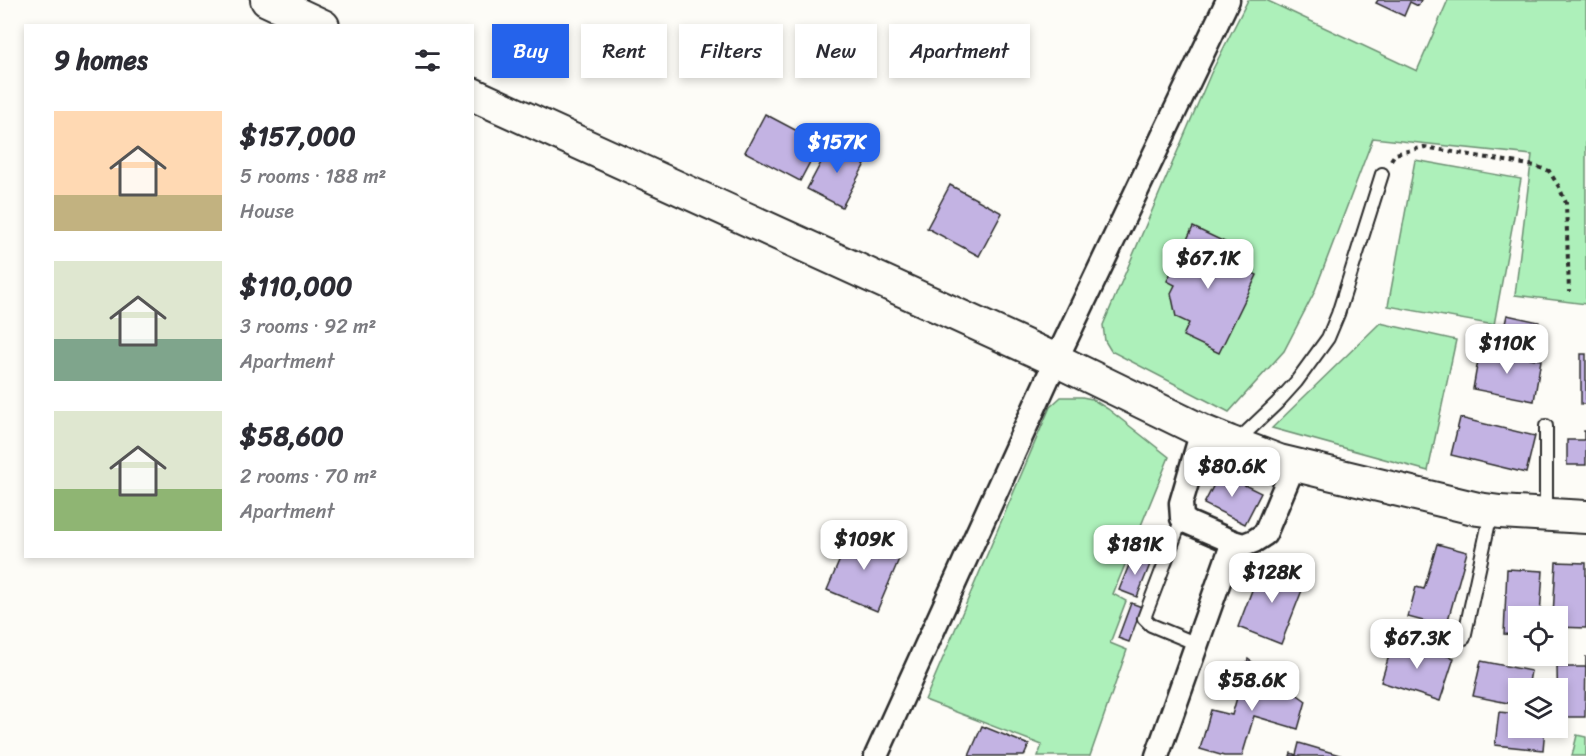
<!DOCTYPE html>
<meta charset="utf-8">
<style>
:root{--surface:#fff;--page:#f2f2f3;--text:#2b2b33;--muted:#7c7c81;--accent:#2563eb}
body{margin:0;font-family:Sriracha,sans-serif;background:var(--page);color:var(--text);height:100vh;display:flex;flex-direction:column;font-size:22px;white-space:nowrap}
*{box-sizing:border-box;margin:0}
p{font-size:20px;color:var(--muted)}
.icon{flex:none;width:33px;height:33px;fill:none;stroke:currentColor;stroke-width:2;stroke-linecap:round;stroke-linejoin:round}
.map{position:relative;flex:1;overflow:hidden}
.side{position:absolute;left:24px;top:24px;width:450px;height:534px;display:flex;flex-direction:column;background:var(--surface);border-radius:0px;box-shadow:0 3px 9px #0003}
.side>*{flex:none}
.banner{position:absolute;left:492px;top:24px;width:570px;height:54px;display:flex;gap:12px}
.buttons{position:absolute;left:1508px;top:606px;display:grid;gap:12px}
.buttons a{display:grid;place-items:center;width:60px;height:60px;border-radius:0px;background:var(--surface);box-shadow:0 3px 9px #0003;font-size:30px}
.price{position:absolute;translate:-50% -51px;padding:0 14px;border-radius:12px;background:#fff;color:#222;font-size:20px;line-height:39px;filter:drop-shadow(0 2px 3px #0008)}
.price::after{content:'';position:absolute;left:50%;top:36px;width:18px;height:14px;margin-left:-9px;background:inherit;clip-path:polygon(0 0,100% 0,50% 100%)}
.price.selected{background:var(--accent);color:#fff}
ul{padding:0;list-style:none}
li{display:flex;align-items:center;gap:18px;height:150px;padding:0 30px}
li span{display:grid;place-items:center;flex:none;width:168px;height:120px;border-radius:0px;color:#555}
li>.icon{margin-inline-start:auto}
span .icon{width:72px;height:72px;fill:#fffc;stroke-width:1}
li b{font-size:26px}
h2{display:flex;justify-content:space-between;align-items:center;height:72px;padding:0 30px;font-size:26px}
.chip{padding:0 21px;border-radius:0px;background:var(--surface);box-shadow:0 3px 9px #0003;font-size:21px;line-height:54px}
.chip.selected{background:var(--accent);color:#fff}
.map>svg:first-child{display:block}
.green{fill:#adf0ba;stroke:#6c8e72;stroke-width:1.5}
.building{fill:#c3b3e3;stroke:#2b2b2b;stroke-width:1.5}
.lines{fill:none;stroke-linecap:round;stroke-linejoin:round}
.lane-casing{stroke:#2b2b2b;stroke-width:16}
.street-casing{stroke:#2b2b2b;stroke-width:27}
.secondary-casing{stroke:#2b2b2b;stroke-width:36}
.path{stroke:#2b2b2b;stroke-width:4;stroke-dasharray:4.5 4.5;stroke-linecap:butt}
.lane{stroke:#fdfcf7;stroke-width:12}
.street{stroke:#fdfcf7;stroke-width:22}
.secondary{stroke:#fdfcf7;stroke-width:32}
</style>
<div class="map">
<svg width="1586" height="756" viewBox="0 0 1586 756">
<rect width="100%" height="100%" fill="#fdfcf7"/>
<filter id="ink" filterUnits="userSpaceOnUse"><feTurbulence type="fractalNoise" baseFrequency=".0167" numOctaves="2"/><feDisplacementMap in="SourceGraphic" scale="12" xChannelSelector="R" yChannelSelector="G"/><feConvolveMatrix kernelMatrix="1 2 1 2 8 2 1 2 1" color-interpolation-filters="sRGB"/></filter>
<g filter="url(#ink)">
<g class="green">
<polygon points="1248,0 1266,0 1417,71 1448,0 1586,0 1586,304 1515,295 1532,155 1373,138 1314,293 1284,351 1229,412 1111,351 1105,341 1103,325 1211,73"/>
<polygon points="1415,160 1521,179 1494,325 1388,306"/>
<polygon points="1380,323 1456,340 1428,471 1272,428"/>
<polygon points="1061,397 1082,397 1092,399 1108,409 1169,457 1113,594 1126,601 1110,643 1127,650 1090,756 1038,756 1042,745 925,700 1050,407"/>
<polygon points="1577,735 1586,737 1586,756 1572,756"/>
</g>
<g class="building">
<polygon points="1378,0 1421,0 1418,6 1410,2 1404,16 1376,3"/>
<polygon points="765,114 820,143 800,181 745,152"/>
<polygon points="832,142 867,160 842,207 807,189"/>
<polygon points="950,185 1002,213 979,256 927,228"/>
<polygon points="1193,227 1231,245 1223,259 1257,275 1219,353 1183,336 1189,323 1176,317 1171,293 1175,285 1167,281"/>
<polygon points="1507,315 1539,322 1534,348 1501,341"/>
<polygon points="1480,349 1541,360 1534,401 1473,389"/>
<rect x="1581" y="354" width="5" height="50"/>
<polygon points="1460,418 1535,436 1526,473 1451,455"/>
<polygon points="1584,431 1586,431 1586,465 1567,465 1567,440 1584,440"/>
<polygon points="1220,473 1261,493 1245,524 1204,504"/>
<polygon points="852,531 902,552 877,611 827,590"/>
<polygon points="1437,544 1467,552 1446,627 1408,617 1416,587 1424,589"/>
<polygon points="1133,555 1151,562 1137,597 1119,590"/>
<polygon points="1556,562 1586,563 1586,628 1557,627 1557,616 1553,616"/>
<polygon points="1262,564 1306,580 1281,644 1238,627"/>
<polygon points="1507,569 1543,571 1540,616 1518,616 1518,635 1504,634"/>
<polygon points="1131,603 1142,607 1129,642 1118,638"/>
<polygon points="1394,639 1454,658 1440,701 1381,682"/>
<polygon points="1586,656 1585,717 1558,717 1557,667 1586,667"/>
<polygon points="1248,659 1306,701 1298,729 1254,716 1242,756 1224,756 1200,749 1211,710 1232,715"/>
<polygon points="1481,661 1531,671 1528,688 1518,688 1518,705 1473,696"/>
<polygon points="1499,712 1518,714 1518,728 1545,728 1543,750 1495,745"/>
<polygon points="982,726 1029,745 1024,756 969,756"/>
<polygon points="1299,743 1343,756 1290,756 1291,753 1296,755"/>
</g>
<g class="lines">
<g class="lane-casing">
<g id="lane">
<polyline points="1235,443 1277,403 1296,382 1328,338 1338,314 1382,174"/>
<polyline points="1546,513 1546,426"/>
<polyline points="1182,518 1144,618 1151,625 1197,644"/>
<polyline points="1464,638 1491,513"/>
</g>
</g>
<g class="street-casing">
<g id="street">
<polyline points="1202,431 1181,503 1182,518 1189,523 1233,542 1244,545 1254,541 1265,534 1294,465"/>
<polyline points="876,756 1056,360 1228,0"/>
<polyline points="1157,756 1233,542"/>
</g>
</g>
<g class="secondary-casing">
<g id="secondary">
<polyline points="267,0 323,26"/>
<polyline points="472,94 1056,360 1202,431 1229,442 1279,461 1478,509 1500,512 1586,517"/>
</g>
</g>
<polyline class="path" points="1391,160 1395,154 1424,147 1535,166 1549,171 1559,187 1566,203 1569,292"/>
<use href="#lane" class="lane"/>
<use href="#street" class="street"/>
<use href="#secondary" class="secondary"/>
</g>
</g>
</svg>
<div class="buttons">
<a><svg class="icon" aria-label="locate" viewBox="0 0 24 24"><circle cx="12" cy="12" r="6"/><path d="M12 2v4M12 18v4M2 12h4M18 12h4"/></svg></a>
<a><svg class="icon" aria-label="layers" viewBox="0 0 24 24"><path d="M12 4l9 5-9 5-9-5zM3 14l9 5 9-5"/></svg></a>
</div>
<b class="price selected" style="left:837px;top:174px">$157K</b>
<b class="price" style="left:1208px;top:290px">$67.1K</b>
<b class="price" style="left:1507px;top:375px">$110K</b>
<b class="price" style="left:1232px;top:498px">$80.6K</b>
<b class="price" style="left:864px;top:571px">$109K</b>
<b class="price" style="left:1135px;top:576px">$181K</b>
<b class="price" style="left:1272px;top:604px">$128K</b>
<b class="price" style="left:1417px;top:670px">$67.3K</b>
<b class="price" style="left:1252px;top:712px">$58.6K</b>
<div class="banner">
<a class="chip selected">Buy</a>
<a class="chip">Rent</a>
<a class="chip">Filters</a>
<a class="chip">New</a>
<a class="chip">Apartment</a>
</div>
<section class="side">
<h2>9 homes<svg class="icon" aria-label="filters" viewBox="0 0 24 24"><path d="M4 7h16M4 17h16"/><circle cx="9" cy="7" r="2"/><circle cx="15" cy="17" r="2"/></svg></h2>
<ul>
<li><span style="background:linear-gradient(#ffd9b3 70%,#c2b280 0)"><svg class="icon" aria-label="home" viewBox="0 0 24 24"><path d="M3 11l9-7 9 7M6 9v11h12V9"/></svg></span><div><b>$157,000</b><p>5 rooms · 188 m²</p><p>House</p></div></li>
<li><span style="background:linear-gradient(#dfe7d0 65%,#7fa58c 0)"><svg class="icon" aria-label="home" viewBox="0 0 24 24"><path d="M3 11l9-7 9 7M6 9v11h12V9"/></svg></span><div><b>$110,000</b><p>3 rooms · 92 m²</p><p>Apartment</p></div></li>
<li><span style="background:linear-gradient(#dfe7d0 65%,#8fb573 0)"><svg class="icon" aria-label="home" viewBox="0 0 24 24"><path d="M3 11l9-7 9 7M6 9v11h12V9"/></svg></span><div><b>$58,600</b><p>2 rooms · 70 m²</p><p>Apartment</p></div></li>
</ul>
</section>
</div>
